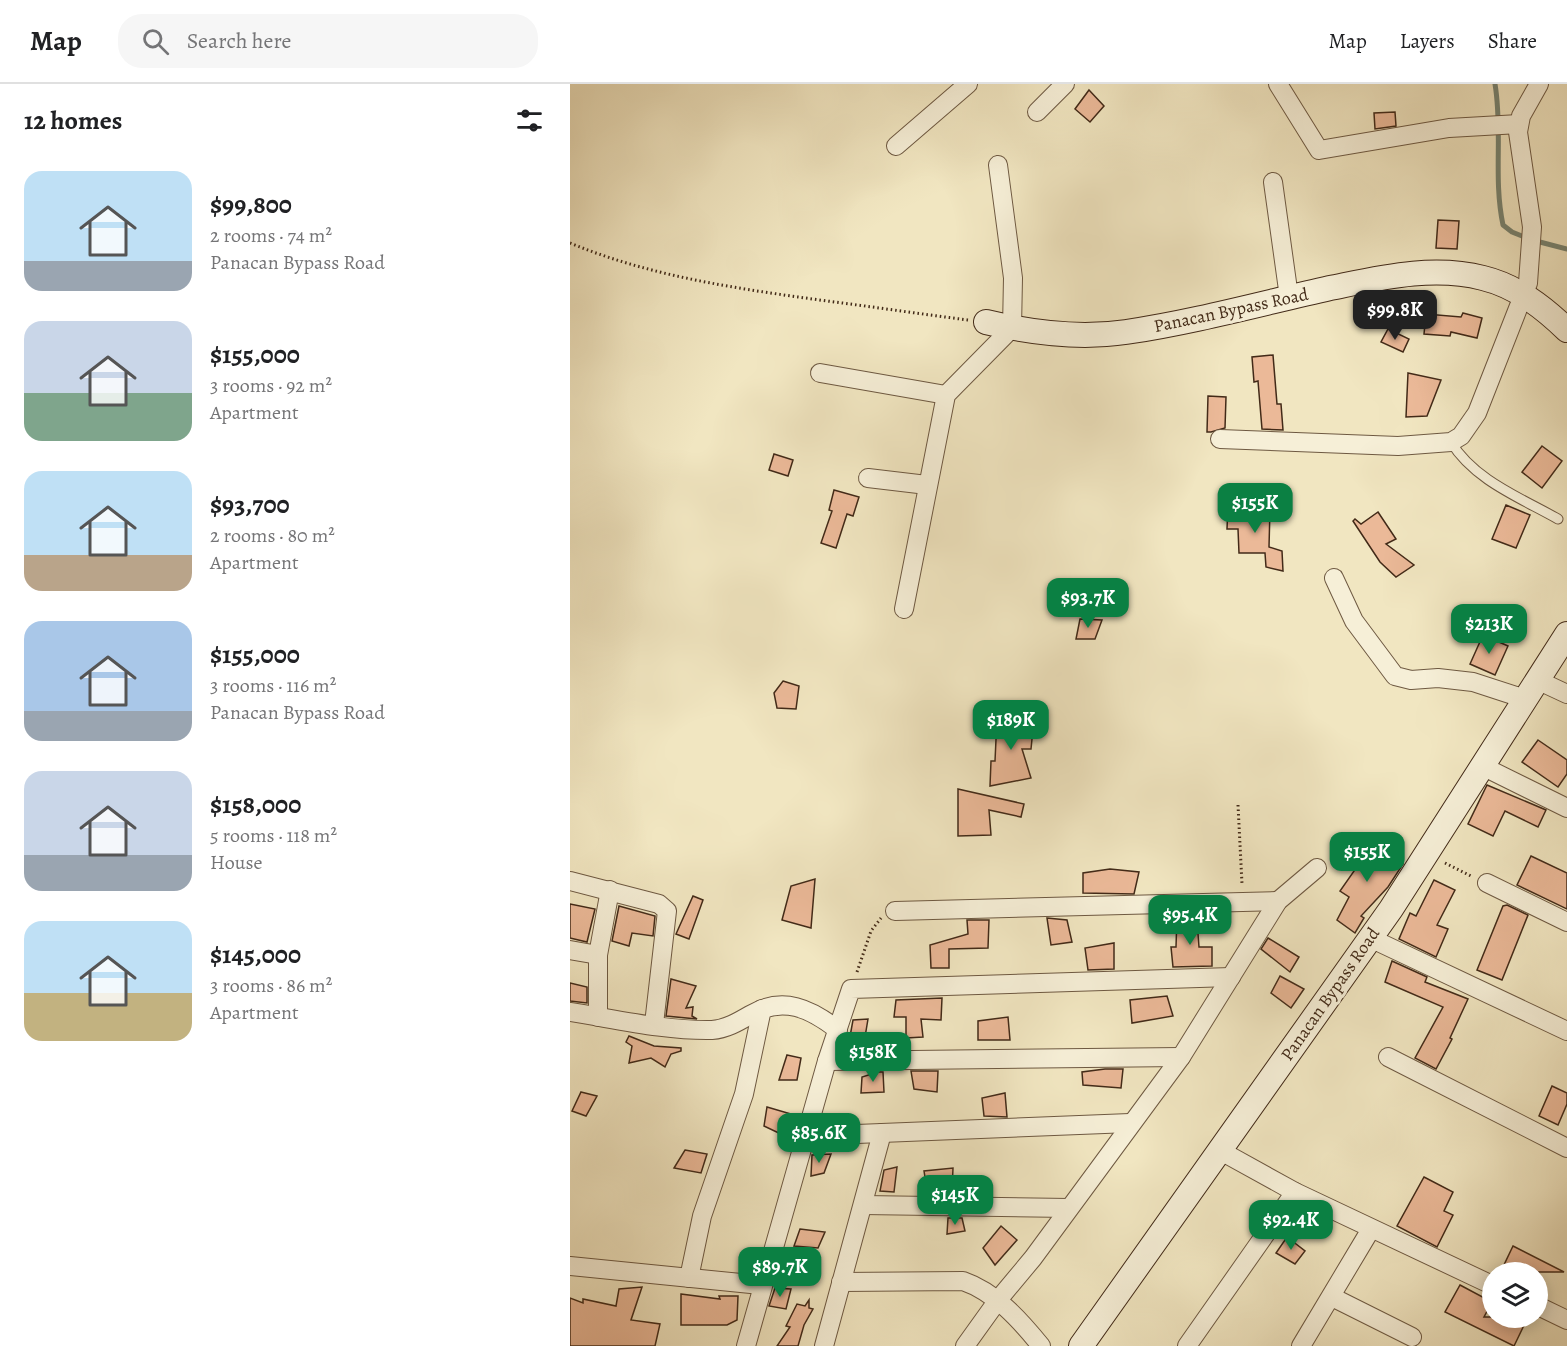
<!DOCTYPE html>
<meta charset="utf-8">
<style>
:root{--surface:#fff;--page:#f6f6f6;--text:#202124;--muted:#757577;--line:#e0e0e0;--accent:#0b8043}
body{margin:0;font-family:Alegreya,serif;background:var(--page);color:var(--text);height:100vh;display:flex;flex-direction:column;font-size:22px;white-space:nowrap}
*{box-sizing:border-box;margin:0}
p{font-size:20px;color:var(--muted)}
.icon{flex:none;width:33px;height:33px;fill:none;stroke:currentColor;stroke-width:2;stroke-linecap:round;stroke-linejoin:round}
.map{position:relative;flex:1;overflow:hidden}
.drawer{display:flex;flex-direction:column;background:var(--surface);width:570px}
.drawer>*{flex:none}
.buttons{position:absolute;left:912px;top:1178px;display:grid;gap:12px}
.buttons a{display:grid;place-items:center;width:66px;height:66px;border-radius:50%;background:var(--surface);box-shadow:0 3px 15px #0003;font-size:30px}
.price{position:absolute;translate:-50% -51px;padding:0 14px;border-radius:12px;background:var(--accent);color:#fff;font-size:20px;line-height:39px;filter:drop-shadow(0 2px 3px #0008)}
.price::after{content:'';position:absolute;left:50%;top:36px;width:18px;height:14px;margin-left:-9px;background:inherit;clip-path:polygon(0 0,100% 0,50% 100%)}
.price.active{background:#222;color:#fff}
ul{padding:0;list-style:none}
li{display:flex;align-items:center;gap:18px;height:150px;padding:0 24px}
li span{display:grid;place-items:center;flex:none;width:168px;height:120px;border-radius:18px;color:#555}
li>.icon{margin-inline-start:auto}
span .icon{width:72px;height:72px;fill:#fffc;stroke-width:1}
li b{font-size:26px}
h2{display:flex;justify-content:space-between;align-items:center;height:72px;padding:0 24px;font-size:26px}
header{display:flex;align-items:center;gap:36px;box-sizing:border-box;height:84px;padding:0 30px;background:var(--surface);border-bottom:2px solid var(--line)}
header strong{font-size:28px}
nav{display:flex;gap:33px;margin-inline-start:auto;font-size:21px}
.search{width:420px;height:54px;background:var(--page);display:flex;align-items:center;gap:15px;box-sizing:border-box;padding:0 21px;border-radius:24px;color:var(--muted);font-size:22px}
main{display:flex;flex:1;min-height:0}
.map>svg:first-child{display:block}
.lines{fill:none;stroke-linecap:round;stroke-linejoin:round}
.stream{stroke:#778472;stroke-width:5}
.building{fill:#ebb998;stroke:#422a18;stroke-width:1.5}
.service-casing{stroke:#6e5942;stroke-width:11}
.minor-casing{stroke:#6e5942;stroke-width:20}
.secondary-casing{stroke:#422a18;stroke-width:26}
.path{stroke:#422a18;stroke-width:3;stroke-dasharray:1.5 3;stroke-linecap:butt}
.service{stroke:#f6efd7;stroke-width:9}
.minor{stroke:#f6efd7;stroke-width:18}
.secondary{stroke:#f6efd7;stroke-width:24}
.labels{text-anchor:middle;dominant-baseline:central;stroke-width:6;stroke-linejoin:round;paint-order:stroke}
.street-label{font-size:18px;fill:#422a18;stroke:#f6efd7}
</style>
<header>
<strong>Map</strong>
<div class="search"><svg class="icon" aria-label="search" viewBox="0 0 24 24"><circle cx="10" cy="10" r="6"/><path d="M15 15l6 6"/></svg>Search here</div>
<nav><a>Map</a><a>Layers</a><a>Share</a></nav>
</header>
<main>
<section class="drawer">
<h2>12 homes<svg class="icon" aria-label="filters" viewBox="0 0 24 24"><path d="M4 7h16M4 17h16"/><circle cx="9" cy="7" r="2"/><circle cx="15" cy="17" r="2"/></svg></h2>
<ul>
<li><span style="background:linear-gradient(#bfe0f5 75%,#9aa5b1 0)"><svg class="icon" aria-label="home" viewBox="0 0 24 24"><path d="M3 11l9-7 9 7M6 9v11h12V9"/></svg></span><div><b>$99,800</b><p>2 rooms · 74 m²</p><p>Panacan Bypass Road</p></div></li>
<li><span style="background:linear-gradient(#c9d6e8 60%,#7fa58c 0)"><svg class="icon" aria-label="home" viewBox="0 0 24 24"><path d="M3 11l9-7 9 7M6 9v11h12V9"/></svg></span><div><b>$155,000</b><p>3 rooms · 92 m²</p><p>Apartment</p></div></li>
<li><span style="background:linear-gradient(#bfe0f5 70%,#b9a48a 0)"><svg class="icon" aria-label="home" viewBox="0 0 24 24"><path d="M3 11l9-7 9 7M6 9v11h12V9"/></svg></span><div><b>$93,700</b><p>2 rooms · 80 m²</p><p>Apartment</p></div></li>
<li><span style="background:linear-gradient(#a9c7e8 75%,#9aa5b1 0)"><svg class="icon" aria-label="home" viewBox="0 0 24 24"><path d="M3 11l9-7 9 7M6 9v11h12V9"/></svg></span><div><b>$155,000</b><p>3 rooms · 116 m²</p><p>Panacan Bypass Road</p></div></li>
<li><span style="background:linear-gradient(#c9d6e8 70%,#9aa5b1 0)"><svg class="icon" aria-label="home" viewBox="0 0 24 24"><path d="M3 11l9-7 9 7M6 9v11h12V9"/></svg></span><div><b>$158,000</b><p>5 rooms · 118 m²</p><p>House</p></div></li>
<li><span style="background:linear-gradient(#bfe0f5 60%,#c2b280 0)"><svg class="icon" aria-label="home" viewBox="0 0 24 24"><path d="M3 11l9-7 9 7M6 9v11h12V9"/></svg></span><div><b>$145,000</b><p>3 rooms · 86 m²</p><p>Apartment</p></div></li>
</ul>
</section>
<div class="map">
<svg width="997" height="1262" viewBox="0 0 997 1262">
<rect width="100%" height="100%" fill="#f1e6c1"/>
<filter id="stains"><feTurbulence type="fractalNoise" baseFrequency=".00333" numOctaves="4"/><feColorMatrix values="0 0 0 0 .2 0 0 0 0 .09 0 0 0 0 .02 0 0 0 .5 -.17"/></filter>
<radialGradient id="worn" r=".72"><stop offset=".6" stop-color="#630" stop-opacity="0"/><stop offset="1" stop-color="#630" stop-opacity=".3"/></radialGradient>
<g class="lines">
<g class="stream">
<path d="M925,0c8,47 -2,94 8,141l9,7 15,6"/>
<polyline points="966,157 997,165"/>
</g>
</g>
<g class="building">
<polygon points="519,6 534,22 520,38 505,25"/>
<polygon points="825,28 826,42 805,45 804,29"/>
<polygon points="868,136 889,137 887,165 866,164"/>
<polygon points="893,229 912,234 907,254 881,248 880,252 854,250 856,230 891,233"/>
<polygon points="818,245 839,255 833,268 811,258"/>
<polygon points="703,271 707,320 711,320 713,346 692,345 688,297 684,298 682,273"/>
<polygon points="838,289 871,296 857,332 836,333"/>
<polygon points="638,312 656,313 655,344 641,348 637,348"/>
<polygon points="972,362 992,377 972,404 952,388"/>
<polygon points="204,370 223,376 218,392 199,386"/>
<polygon points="264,406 289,413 283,432 277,430 266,464 251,459 262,427 259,426"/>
<polygon points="670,420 671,425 700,425 699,463 712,467 713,487 696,483 695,469 669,469 668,445 657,445 658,423"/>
<polygon points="936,421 960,431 946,464 922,455"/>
<polygon points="808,428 826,455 816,460 844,481 826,493 810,478 783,437 785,435 791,440"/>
<polygon points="510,535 532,536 525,555 506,555"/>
<polygon points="913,551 938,562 925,591 900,580"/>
<polygon points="213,597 229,602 226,625 207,624 204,609"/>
<polygon points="427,634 464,635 461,665 452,665 461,694 420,702 421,677 425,677"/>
<polygon points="968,656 997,676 997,690 988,703 952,678"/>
<polygon points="917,701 976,726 968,743 935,727 923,752 898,740"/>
<polygon points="388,705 454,720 451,733 419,726 421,751 388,752"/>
<polygon points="795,753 833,780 818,803 791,832 794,834 785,849 767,836 779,813 770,807 789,780"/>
<polygon points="961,772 997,789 997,825 947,801"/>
<polygon points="540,785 569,788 564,810 513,809 513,789"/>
<polygon points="245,795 241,844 212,836 221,802"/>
<polygon points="864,796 885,806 867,841 878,845 866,873 829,855 840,829 846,832"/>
<polygon points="123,812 133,816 119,855 106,850"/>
<polygon points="0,820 25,825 17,858 0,854"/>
<polygon points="937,821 958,831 932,896 907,886 933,822"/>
<polygon points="49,822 85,832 83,852 62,849 59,862 42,857"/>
<polygon points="607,832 627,836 629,863 642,863 642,882 603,883 601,863 606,863"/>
<polygon points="477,834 497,836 502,858 481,861"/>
<polygon points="397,836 419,836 418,864 379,865 379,884 361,884 360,861 398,850"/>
<polygon points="698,854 729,873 720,888 691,865"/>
<polygon points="544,859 544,885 518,886 515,864"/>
<polygon points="822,877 857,893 855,898 898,915 880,954 882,955 866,985 845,974 873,923 815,898"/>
<polygon points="710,892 734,905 721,924 701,909"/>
<polygon points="101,895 126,902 116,924 123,923 122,932 127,935 96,932"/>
<polygon points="0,899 17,903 17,919 0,917"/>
<polygon points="597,912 603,932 562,939 560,916"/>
<polygon points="372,914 371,936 351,935 353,953 336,954 336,933 324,933 326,916"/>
<polygon points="438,933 440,956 408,956 408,937"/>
<polygon points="298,935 294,959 279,958 283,936"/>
<polygon points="59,952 84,962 111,964 111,967 101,970 95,983 81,974 59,979 62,962 56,958"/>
<polygon points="217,971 231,974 227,996 209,996"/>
<polygon points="535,985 553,985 551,1004 513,1001 512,988"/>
<polygon points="341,987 368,987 367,1008 344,1005"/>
<polygon points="308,988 313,988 314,1008 291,1009 292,993"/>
<polygon points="982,1002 997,1009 997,1020 988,1041 969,1032"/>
<polygon points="11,1008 27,1012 16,1032 2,1027"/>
<polygon points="435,1009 437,1033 414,1032 412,1014"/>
<polygon points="197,1023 221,1030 217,1053 194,1042"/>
<polygon points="115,1066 137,1070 131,1089 104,1084"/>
<polygon points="261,1070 254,1089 241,1092 242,1071"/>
<polygon points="327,1083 324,1108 310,1107 314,1086"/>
<polygon points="383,1084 382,1107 357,1105 354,1087"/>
<polygon points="854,1093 883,1108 874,1127 883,1131 867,1163 827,1142"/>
<polygon points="378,1134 392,1134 395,1147 377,1150"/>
<polygon points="431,1142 447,1156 425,1181 413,1164"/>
<polygon points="230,1145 255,1148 248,1164 224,1162"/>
<polygon points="717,1153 735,1167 725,1180 706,1169"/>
<polygon points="943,1162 994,1188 942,1188 933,1183"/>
<polygon points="890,1201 922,1218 914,1233 958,1233 944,1262 875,1228"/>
<polygon points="72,1203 61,1236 90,1240 85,1262 0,1262 0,1214 13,1219 13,1215 46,1222 49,1205"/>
<polygon points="205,1204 221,1205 216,1225 199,1222"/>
<polygon points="111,1210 150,1215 149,1212 168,1212 167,1236 157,1241 111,1241"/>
<polygon points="239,1216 239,1224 243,1225 234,1241 228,1262 207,1262 220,1243 216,1242 227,1220 235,1222"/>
</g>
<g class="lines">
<g class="service-casing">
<path id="service" d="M881,358c23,38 70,56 107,77"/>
</g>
<g class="minor-casing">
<g id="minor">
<polyline points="708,0 749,66 879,44 949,40"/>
<polyline points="467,28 495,0"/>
<polyline points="326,62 398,0"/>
<polyline points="703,98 719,213"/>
<polyline points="250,289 376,311"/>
<polyline points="650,355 828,362 881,358 891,352 907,329 958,199 962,143 948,48 951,32 969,0"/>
<polyline points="298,394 357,401"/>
<polyline points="764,494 784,537 825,592 841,596 868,594 903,598 955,615"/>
<polyline points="334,525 376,311 442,244 443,194 428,81"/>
<polyline points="967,596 997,610"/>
<polyline points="912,682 997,724"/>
<polyline points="0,797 89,820 97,827 84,940"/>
<polyline points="917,799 997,838"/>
<polyline points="325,827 708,817"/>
<polyline points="800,854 997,947"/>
<polyline points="0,866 28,871"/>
<path d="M0,928c45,7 96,19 142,18 14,-1 26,-8 38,-15 33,-20 61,-6 88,15"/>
<polyline points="28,933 28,871 40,806"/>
<polyline points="818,973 997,1064"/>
<polyline points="257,977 611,973"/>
<polyline points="237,1052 560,1039"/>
<polyline points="649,1066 725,1108 922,1201"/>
<polyline points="293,1121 499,1124"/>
<polyline points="0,1182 191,1201"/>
<polyline points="119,1194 132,1132 174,1010 192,925"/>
<path d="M271,1198l122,-1c32,11 57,39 78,65"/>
<polyline points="762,1213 842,1253"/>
<polyline points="968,1222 997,1236"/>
<polyline points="176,1262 257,977 281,905 661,893"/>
<polyline points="254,1262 312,1049"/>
<polyline points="395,1262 428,1216 463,1174 611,973 708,817 747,784"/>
<polyline points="617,1262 725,1108"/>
<polyline points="731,1262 801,1145"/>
</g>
</g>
<g class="secondary-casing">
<g id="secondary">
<path d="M416,238c46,11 93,17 140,10 68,-10 137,-29 204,-44 50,-10 102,-23 153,-10 33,8 60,29 84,52"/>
<polyline points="511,1262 821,825 997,550"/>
</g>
</g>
<g class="path">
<path d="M0,159c82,34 170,46 257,58 47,6 94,13 141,19"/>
<polyline points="668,721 672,800"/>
<polyline points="875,779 901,792"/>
<polyline points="287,888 301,847 311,834"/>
</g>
<use href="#service" class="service"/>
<use href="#minor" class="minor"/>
<use href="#secondary" class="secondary"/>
</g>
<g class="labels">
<g class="street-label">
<text transform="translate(661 226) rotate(-12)">Panacan Bypass Road</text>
<text transform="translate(760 910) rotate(-55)">Panacan Bypass Road</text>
</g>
</g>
<rect width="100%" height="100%" filter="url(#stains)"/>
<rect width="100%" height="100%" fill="url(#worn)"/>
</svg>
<div class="buttons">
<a><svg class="icon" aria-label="layers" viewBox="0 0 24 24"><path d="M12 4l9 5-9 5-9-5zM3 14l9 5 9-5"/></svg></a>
</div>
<b class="price active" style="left:825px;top:257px">$99.8K</b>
<b class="price" style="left:685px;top:450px">$155K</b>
<b class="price" style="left:518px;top:545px">$93.7K</b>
<b class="price" style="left:919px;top:571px">$213K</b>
<b class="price" style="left:441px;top:667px">$189K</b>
<b class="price" style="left:797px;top:799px">$155K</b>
<b class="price" style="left:620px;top:862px">$95.4K</b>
<b class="price" style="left:303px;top:999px">$158K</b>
<b class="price" style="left:249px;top:1080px">$85.6K</b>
<b class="price" style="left:385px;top:1142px">$145K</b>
<b class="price" style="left:721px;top:1167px">$92.4K</b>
<b class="price" style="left:210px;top:1214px">$89.7K</b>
</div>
</main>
